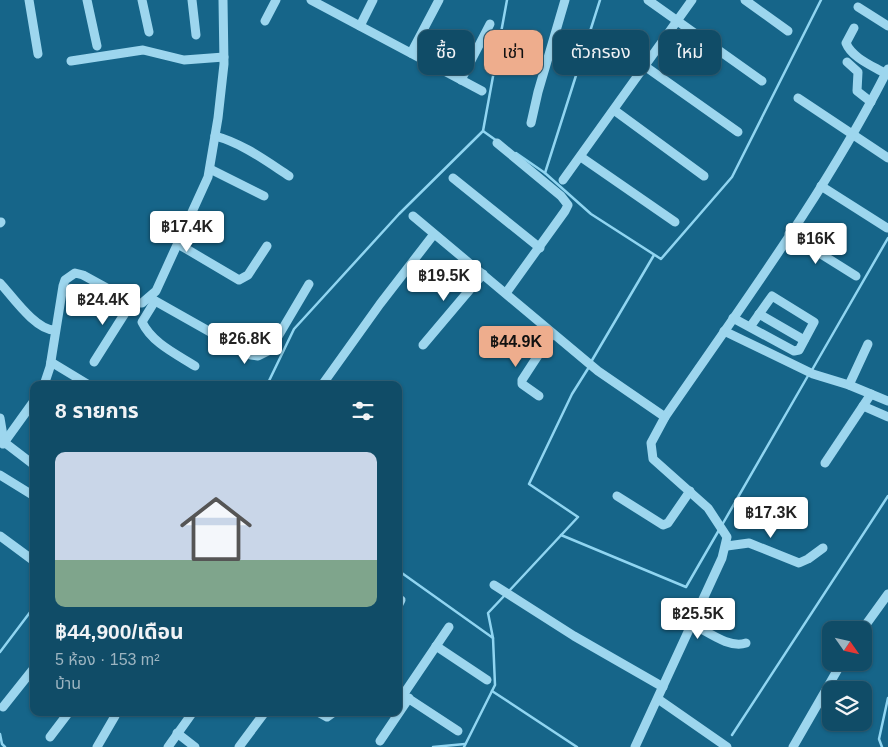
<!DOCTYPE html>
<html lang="th">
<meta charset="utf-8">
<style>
:root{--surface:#104c67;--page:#1e5670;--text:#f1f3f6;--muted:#9cb4c0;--line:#30637b;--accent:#eead8d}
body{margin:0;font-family:Helvetica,"Noto Sans Thai",sans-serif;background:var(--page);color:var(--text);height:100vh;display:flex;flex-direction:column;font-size:19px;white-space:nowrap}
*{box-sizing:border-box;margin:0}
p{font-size:16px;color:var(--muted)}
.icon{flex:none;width:28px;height:28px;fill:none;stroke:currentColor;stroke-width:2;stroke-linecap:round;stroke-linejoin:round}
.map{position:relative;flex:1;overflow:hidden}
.sheet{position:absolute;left:30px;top:381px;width:372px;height:335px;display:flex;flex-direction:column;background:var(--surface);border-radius:10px;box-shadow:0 1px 4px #0004,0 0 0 1px var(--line)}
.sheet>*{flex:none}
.top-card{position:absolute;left:418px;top:30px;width:395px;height:45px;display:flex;gap:10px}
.needle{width:32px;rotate:124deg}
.fabs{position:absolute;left:822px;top:621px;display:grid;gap:10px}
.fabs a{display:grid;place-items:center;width:50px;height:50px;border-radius:10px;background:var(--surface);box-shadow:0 1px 4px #0004,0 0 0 1px var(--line);font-size:25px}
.price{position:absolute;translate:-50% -42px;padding:0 11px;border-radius:5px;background:#fff;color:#222;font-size:16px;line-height:32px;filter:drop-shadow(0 1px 2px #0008)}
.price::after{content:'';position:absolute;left:50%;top:30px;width:15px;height:11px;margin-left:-8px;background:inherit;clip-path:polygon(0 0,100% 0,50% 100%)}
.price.selected{background:var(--accent);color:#111}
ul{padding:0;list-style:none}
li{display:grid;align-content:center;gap:10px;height:265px;padding:0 25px}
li+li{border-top:1px solid var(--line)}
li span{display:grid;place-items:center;height:155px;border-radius:10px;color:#555}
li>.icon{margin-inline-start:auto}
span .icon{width:90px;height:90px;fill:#fffc;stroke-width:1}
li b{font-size:21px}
h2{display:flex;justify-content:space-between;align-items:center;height:60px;padding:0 25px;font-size:21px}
.tag{padding:0 18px;border-radius:10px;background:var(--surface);box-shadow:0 1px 4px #0004,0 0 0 1px var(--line);font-size:18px;line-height:45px}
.tag.selected{background:var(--accent);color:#111}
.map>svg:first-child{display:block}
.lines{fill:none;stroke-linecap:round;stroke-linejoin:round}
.stream{stroke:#90d5f1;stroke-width:2.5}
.minor{stroke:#9dd6ee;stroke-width:9}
</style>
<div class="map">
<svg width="888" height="747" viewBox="0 0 888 747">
<rect width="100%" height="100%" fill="#166589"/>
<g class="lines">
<g class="stream">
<polyline points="483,131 497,141"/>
<polyline points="516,153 545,173 591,214 661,259 732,177 821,0"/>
<polyline points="545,173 600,0"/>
<polyline points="591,362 654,255"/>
<polyline points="812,370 888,238"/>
<polyline points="267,385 294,329 399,214 483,131 507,0"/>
<polyline points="722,525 809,374"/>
<polyline points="561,535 686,587 719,530"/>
<polyline points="399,571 493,638 488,613 505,595"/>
<polyline points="509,591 578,517 529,484 572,394 589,367"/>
<polyline points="0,652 34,607"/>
<polyline points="492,691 577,747"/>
<polyline points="0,734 2,744 5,747"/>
<polyline points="732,735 888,496"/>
<polyline points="433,747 465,744"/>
<polyline points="464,747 495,685 493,638"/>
<polyline points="882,747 879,739 888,698"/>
</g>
<g class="minor">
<polyline points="29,0 38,54"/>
<polyline points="87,0 97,46"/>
<polyline points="142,0 149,32"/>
<polyline points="192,0 196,35"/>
<polyline points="311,0 482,91"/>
<polyline points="648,0 762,81"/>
<polyline points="745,0 788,31"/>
<polyline points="858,7 888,26"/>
<polyline points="265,21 276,0"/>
<polyline points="360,26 373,0"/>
<path d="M854,28l-8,15c6,15 27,23 40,31"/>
<polyline points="605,38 738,132"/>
<polyline points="411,53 439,0"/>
<polyline points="71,61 143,50 184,60 224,57"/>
<polyline points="847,62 858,72 857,91 871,102"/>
<polyline points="461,80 490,24"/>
<polyline points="798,98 888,158"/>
<polyline points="614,110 704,176"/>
<polyline points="531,123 538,92 565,0"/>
<path d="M215,136c27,7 51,25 74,40"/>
<polyline points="497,143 561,196 568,205 565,211 506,293"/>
<polyline points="581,157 675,222"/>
<polyline points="210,169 264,196"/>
<polyline points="453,178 540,248"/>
<polyline points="563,180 692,0"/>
<polyline points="821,186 887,228"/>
<polyline points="413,216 598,371 665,417"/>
<polyline points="0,223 1,222"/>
<polyline points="789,234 856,276"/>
<polyline points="178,244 239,280 248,275 267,246"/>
<path d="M0,283c12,13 36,48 55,47"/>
<polyline points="150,298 251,355 258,356 270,350 309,284"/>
<path d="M155,301l-13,21c10,21 34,32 53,44"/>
<polyline points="759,314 804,340"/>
<polyline points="733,318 794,351 799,350 814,322 772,296 750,327"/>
<polyline points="724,331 813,374 849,385 888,401"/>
<polyline points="423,345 483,274"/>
<polyline points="51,362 89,385"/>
<polyline points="94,362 132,302"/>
<polyline points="44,385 50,367 63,286 65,280 75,273 83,275 134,303 142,303 156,291 208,177 218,118 224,64 223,0"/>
<polyline points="322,385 380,304 434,234"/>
<polyline points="849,385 868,344"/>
<polyline points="539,396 522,384 522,380 552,334"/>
<polyline points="863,406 888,417"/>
<polyline points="0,418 4,442 34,465"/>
<polyline points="3,444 34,401"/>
<polyline points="825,463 871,394"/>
<polyline points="0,475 34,496"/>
<polyline points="617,496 663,525 668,523 690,491"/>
<polyline points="0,536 34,561"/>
<polyline points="727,546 749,543 799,563 808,559 823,548"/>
<polyline points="494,585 574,636 663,687"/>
<polyline points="399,604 401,600"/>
<path d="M692,624c15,7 37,25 54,19"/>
<polyline points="862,630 888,594"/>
<polyline points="436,646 487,680"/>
<polyline points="400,693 458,731"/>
<polyline points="403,695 449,627"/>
<polyline points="658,699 727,747"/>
<polyline points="3,707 34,668"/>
<polyline points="318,712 327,717 334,712"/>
<polyline points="177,733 195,747"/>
<polyline points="50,737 69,712"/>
<polyline points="380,741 409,698"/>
<polyline points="97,747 115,716 113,712"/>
<polyline points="168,747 193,712"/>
<polyline points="239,747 265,712"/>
<path d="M635,747l87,-189 5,-21 -19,-29 -55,-49 -2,-16 14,-26c77,-112 162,-227 223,-348"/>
<polyline points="793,747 842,662"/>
</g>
</g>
</svg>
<div class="fabs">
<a><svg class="needle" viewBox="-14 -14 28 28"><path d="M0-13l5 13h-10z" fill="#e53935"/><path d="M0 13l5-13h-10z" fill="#9cb4c0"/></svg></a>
<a><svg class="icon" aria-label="layers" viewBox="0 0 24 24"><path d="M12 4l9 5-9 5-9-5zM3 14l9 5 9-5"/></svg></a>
</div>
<b class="price" style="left:187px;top:253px">฿17.4K</b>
<b class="price" style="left:816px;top:265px">฿16K</b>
<b class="price" style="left:444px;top:302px">฿19.5K</b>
<b class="price" style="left:103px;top:326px">฿24.4K</b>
<b class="price" style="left:245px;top:365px">฿26.8K</b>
<b class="price selected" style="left:516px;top:368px">฿44.9K</b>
<b class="price" style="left:771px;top:539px">฿17.3K</b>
<b class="price" style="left:698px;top:640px">฿25.5K</b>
<div class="top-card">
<a class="tag">ซื้อ</a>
<a class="tag selected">เช่า</a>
<a class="tag">ตัวกรอง</a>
<a class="tag">ใหม่</a>
</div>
<section class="sheet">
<h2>8 รายการ<svg class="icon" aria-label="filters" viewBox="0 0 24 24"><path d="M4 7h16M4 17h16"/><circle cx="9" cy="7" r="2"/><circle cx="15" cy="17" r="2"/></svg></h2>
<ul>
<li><span style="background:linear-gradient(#c9d6e8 70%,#7fa58c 0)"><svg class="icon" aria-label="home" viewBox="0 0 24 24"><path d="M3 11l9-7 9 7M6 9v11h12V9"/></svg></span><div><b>฿44,900/เดือน</b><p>5 ห้อง · 153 m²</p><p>บ้าน</p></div></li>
</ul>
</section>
</div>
